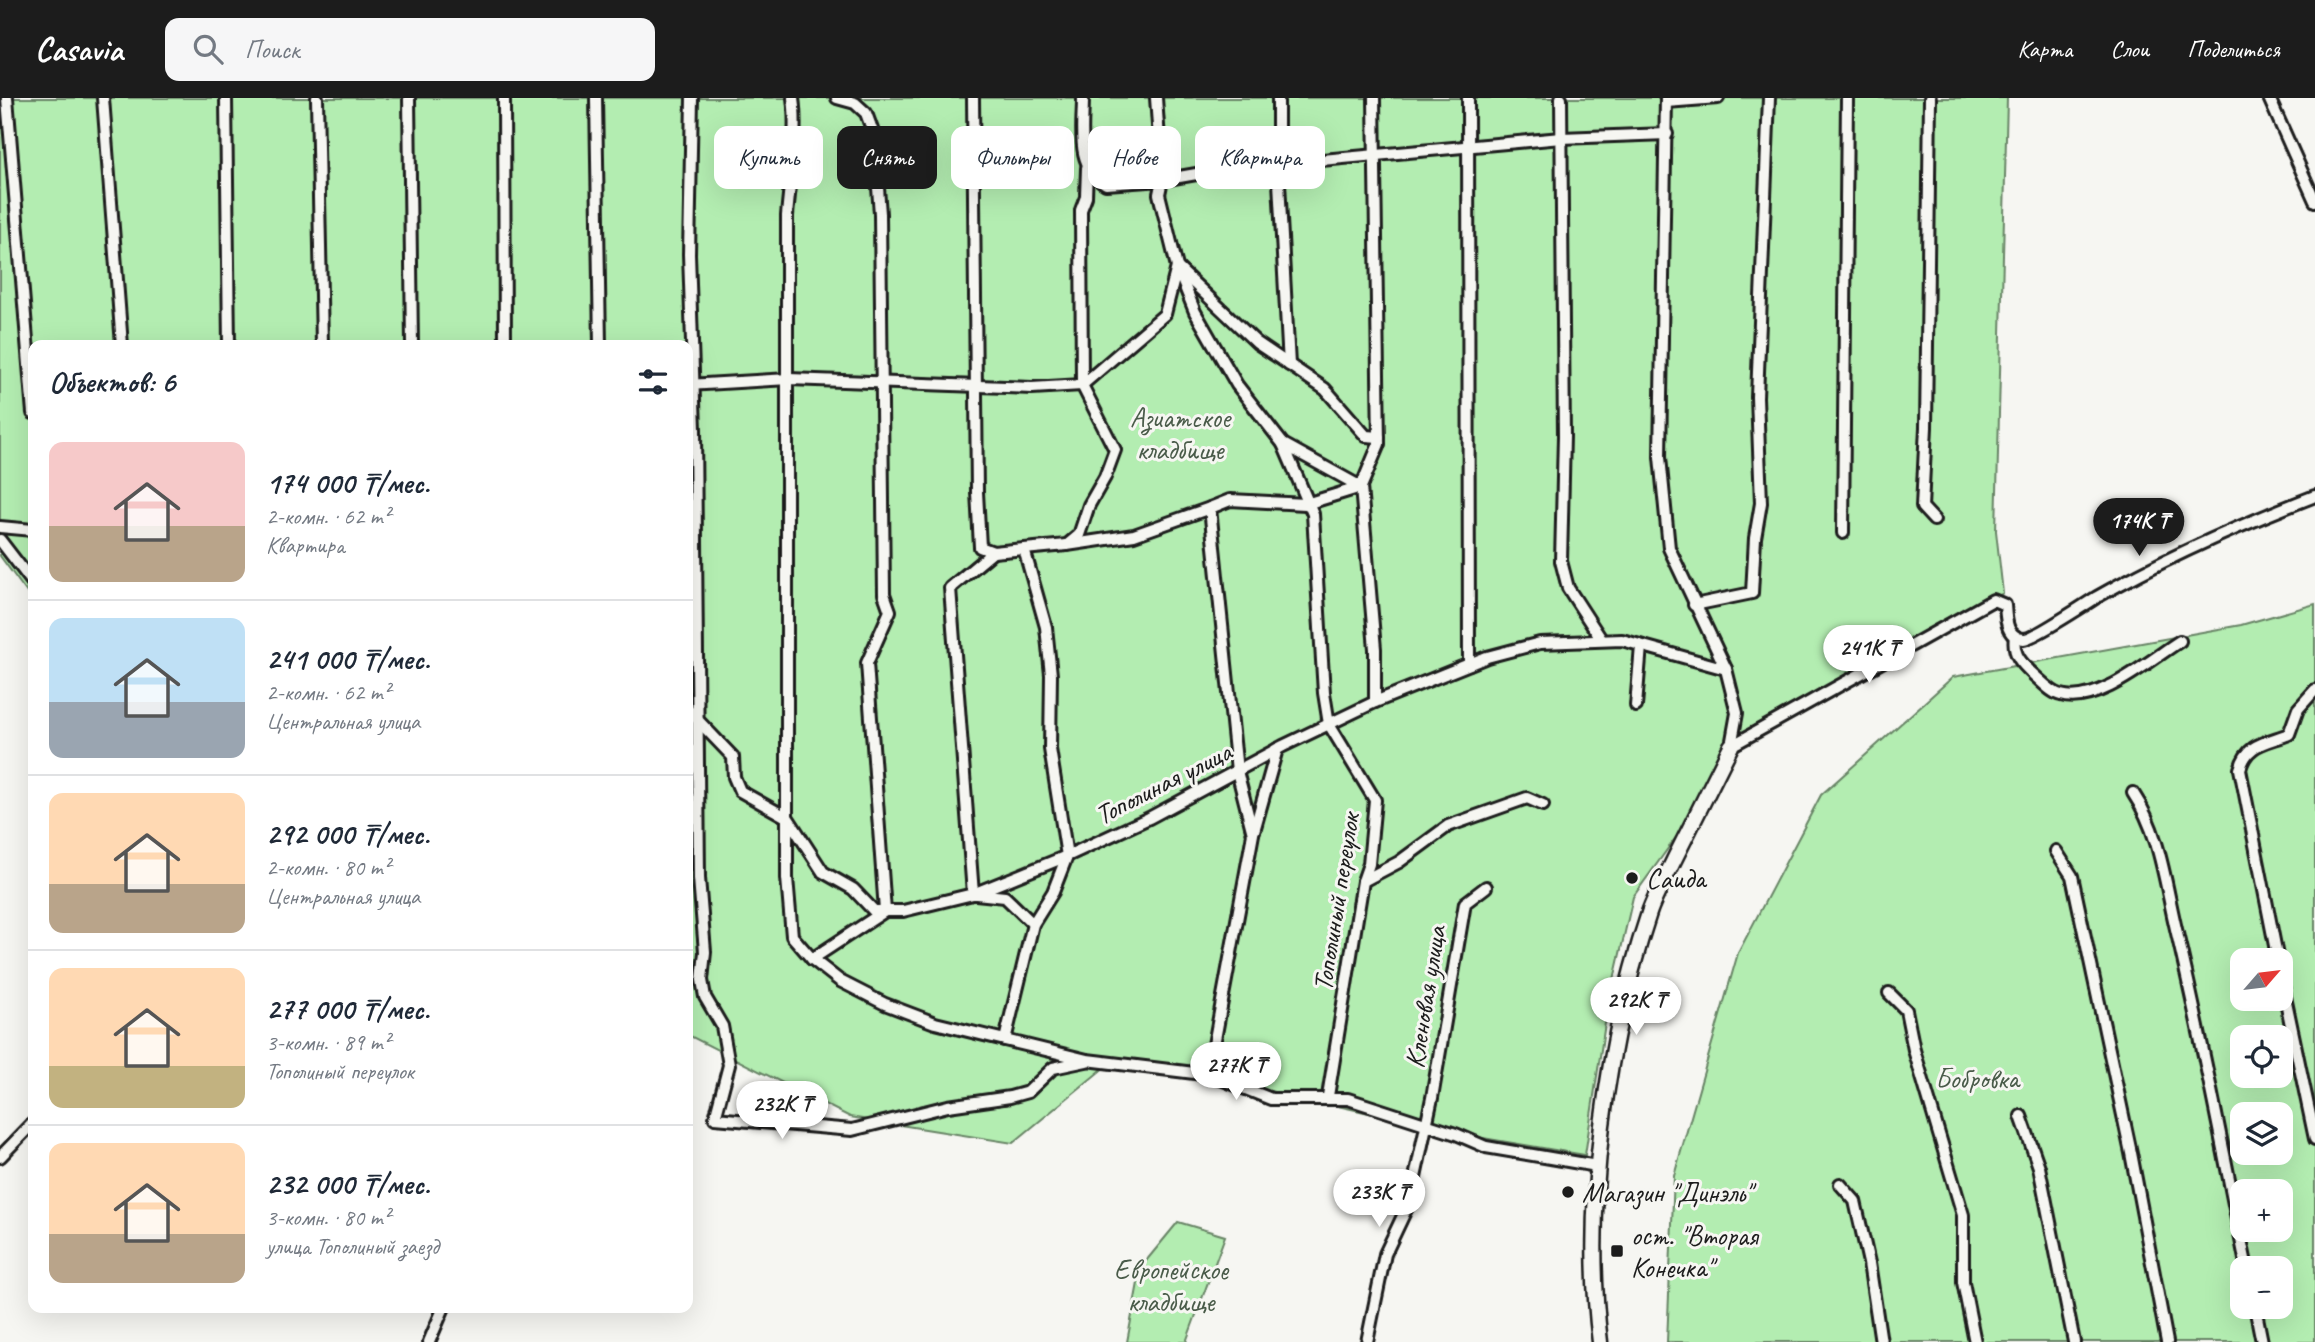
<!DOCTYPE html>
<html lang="ru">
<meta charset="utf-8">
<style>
:root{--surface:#fff;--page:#f6f6f7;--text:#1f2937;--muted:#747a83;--line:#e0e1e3;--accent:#1c1c1c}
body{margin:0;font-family:Caveat,sans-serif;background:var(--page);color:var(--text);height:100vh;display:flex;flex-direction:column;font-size:26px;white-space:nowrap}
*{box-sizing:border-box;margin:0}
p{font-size:23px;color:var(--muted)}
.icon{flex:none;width:38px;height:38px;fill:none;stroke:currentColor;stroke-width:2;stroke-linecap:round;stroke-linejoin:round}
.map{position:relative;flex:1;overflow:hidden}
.details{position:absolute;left:28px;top:242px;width:665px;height:973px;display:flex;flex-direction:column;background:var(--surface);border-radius:14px;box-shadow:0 7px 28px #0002}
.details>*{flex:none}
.guide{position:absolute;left:714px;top:28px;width:665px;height:63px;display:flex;gap:14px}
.needle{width:46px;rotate:62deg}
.fabs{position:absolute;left:2230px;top:850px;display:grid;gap:14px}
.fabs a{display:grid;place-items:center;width:63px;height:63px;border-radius:14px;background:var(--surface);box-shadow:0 7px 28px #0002;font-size:35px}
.price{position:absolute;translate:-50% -60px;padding:0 16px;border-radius:24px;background:#fff;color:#222;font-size:23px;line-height:46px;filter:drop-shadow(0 2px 4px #0008)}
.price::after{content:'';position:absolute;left:50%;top:42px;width:21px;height:16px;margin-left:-10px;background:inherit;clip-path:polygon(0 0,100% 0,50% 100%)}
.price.current{background:var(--accent);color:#fff}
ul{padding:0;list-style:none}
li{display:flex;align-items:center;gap:21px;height:175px;padding:0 21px}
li+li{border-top:2px solid var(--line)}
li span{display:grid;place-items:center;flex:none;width:196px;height:140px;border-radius:14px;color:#555}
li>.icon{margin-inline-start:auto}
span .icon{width:84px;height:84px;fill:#fffc;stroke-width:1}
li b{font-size:30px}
h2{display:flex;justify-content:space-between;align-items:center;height:84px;padding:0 21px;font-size:30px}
.tag{padding:0 24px;border-radius:14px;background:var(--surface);box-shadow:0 7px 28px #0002;font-size:24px;line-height:63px}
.tag.current{background:var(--accent);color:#fff}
header{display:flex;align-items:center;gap:42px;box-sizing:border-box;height:98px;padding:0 35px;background:var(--accent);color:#fff}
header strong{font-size:33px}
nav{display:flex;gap:38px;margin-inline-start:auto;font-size:24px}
.search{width:490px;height:63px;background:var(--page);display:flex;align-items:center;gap:18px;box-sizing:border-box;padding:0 24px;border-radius:14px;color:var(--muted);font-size:26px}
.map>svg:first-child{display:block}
.green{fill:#b3edb1;stroke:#688466;stroke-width:2;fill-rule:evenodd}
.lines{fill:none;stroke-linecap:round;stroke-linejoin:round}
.minor-casing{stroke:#1c1c1c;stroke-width:16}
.tertiary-casing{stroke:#1c1c1c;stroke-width:19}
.minor{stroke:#f6f6f2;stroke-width:10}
.tertiary{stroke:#f6f6f2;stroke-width:14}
.poi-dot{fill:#1c1c1c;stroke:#f6f6f2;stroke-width:2.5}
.labels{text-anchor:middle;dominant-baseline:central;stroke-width:6;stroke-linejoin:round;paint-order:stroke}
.park-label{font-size:28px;fill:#495b49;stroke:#f6f6f2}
.street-label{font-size:28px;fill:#1c1c1c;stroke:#f6f6f2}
.poi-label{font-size:28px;fill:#1c1c1c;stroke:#f6f6f2;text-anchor:start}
</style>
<header>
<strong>Casavia</strong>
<div class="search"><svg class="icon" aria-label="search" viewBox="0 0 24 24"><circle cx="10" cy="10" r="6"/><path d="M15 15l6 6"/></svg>Поиск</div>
<nav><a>Карта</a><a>Слои</a><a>Поделиться</a></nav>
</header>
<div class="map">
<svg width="2315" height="1244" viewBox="0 0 2315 1244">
<rect width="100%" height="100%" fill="#f6f6f2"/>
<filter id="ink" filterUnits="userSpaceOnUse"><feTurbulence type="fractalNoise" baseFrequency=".0143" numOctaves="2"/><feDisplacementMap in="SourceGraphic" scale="14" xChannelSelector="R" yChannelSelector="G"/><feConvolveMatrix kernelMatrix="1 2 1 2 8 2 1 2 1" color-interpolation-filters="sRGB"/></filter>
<g filter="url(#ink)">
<g class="green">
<polygon points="0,0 2007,0 1996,433 2003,495 1731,648 1687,724 1633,799 1607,912 1585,1057 1477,1039 1117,959 1013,1045 850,1019 688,937 688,247 33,247 33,503 0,458"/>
<path d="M2315,506v738h-648l7,-166 64,-223 83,-158 132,-118 288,-52zM2242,863h38v38h-38zM2242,940h38v38h-38zM2242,1017h38v38h-38zM2242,1094h38v38h-38zM2242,1171h38v38h-38z"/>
<polygon points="1178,1124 1225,1138 1186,1244 1127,1244 1141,1169"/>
</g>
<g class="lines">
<g class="minor-casing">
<g id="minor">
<polyline points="7,0 33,315"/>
<polyline points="103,0 122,247"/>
<polyline points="226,0 229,247"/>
<polyline points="317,0 322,247"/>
<polyline points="409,0 412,247"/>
<polyline points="504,0 505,247"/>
<polyline points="596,0 600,247"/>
<polyline points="692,0 689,156 695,332 699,780 705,854 702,882 705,899 722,928 729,967 715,1020 852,1032 948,1008 1010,999 1028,994 1053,970 1086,963"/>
<path d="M793,0c5,35 -3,81 -6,118v662l5,58 20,23 28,22 45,23 50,19 152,37 124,15 60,24h77l108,35 30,13 111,19"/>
<polyline points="837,0 855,5 866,15 874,37 880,116 884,496 890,513 867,565 885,813"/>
<polyline points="973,0 977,394 980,449 993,454 950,490 973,796"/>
<path d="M1083,0c0,32 -8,68 23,86l56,-4 63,-11 336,-31 106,-4"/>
<polyline points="1156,0 1162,82 1159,96 1177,169 1195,214 1237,287 1283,346 1313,416 1324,595 1329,626"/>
<polyline points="1278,0 1278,66 1289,267"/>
<polyline points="1374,0 1379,346 1361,389 1375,551 1375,604"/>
<polyline points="1468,0 1469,566"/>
<polyline points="1561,0 1564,338 1561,463 1568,490 1601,541"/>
<polyline points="1666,0 1660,359 1669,450 1726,571 1737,615 1731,648"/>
<polyline points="1930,0 1926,329 1922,409 1934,422"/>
<polyline points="2269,0 2315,103"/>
<polyline points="1666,4 1718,0"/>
<polyline points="688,287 789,281 1032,290 1082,287 1165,216 1177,169 1257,245 1325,291 1366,338 1379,339"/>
<polyline points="1210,410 1230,402 1306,406 1361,389 1283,346"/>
<polyline points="0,429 33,432"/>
<polyline points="1843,435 1847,0"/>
<polyline points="0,442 33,485"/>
<polyline points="1067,447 1134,437 1210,410 1237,673 1253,736 1211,963 1211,977"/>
<polyline points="1024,451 1046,529 1051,577 1050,651 1067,758"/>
<polyline points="993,454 1067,447 1079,437 1089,407 1105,379 1115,352 1082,287 1081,112 1086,99 1087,70"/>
<polyline points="1694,507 1752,495 1755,440 1761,405 1757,299 1769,0"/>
<path d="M2015,538c-3,19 7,28 20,40 8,7 17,17 26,19 36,11 89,-35 119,-54"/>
<polyline points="1636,608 1641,548"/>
<polyline points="688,612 733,659 734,679 740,693 788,720 823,774 853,791 874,813 903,813 973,796 1067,758 1149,720 1283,648 1375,604 1487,559 1540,545 1622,542 1726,571"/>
<path d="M1731,648l262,-146 12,5c1,14 1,33 19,34 9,0 62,-35 73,-42 70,-40 143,-72 218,-101"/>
<path d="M2133,695c27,40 32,90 43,136 27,113 48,227 71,340"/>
<polyline points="1254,733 1277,651"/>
<polyline points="2056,753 2072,778 2131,1055 2167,1244"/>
<polyline points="1363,783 1399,764 1448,728 1527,700 1543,707"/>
<polyline points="976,796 1005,799 1033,826"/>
<polyline points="812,861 885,813"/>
<path d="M2278,863l-38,-192c7,-26 26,-26 49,-35l9,-25 17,-19"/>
<polyline points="2280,875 2315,1041"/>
<polyline points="1889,895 1906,912 1914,952 1963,1117 1963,1184 1975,1244"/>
<polyline points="1005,942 1033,826 1053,794 1067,758"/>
<polyline points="1328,998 1363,783 1369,766 1375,702 1330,628"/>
<polyline points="2021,1018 2039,1069 2074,1244"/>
<polyline points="0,1059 33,1025"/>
<polyline points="1840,1086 1855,1103 1869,1165 1881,1244"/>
<polyline points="2255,1209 2262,1244"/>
<polyline points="429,1244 444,1209"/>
<polyline points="1367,1244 1385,1156 1410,1103 1432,1000 1465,805 1486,789"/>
</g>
</g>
<g class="tertiary-casing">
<path id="tertiary" d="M1600,1244c-17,-135 6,-300 49,-429 6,-18 17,-36 25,-53 19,-38 38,-76 57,-114"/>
</g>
<use href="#minor" class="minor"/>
<use href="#tertiary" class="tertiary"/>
</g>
</g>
<g class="poi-dot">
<circle cx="1632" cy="780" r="7"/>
<circle cx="1568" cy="1094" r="7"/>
<rect x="1610" y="1146" width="14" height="14" rx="3.5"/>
</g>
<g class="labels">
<g class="park-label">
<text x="1180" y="319">Азиатское<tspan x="1180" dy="32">кладбище</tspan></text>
<text x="1977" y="980">Бобровка</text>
<text x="1171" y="1171">Европейское<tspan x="1171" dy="32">кладбище</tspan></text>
</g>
<g class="street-label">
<text transform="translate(1163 685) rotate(-27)">Тополиная улица</text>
<text transform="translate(1336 804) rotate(-81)">Тополиный переулок</text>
<text transform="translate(1425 899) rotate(-81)">Кленовая улица</text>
</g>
<g class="poi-label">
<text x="1646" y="780">Саида</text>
<text x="1582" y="1094">Магазин "Динэль"</text>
<text x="1631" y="1137">ост. "Вторая<tspan x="1631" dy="32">Конечка"</tspan></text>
</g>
</g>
</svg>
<div class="fabs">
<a><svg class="needle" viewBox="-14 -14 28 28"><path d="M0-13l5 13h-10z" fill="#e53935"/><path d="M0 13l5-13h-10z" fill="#747a83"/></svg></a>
<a><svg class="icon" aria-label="locate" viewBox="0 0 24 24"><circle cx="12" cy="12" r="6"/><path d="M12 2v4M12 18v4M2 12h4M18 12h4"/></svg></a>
<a><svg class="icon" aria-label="layers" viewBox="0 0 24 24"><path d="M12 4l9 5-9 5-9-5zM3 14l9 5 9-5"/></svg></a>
<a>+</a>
<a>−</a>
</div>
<b class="price current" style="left:2139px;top:460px">174K ₸</b>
<b class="price" style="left:1869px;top:587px">241K ₸</b>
<b class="price" style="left:1636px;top:939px">292K ₸</b>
<b class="price" style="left:1236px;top:1004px">277K ₸</b>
<b class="price" style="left:782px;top:1043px">232K ₸</b>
<b class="price" style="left:1379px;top:1131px">233K ₸</b>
<div class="guide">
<a class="tag">Купить</a>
<a class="tag current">Снять</a>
<a class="tag">Фильтры</a>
<a class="tag">Новое</a>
<a class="tag">Квартира</a>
</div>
<section class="details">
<h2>Объектов: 6<svg class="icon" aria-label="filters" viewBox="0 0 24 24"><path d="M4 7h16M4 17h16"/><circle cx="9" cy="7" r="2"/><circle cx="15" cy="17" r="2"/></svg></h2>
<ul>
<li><span style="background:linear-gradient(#f6c9c9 60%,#b9a48a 0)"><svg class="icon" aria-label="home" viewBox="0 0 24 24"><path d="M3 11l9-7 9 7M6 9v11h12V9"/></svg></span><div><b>174 000 ₸/мес.</b><p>2-комн. · 62 m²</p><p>Квартира</p></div></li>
<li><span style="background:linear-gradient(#bfe0f5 60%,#9aa5b1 0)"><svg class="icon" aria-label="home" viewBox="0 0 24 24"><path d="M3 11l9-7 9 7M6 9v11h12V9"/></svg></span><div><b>241 000 ₸/мес.</b><p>2-комн. · 62 m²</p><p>Центральная улица</p></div></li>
<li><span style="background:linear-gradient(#ffd9b3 65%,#b9a48a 0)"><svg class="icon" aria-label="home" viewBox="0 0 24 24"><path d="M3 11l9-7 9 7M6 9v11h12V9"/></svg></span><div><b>292 000 ₸/мес.</b><p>2-комн. · 80 m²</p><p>Центральная улица</p></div></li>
<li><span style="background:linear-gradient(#ffd9b3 70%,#c2b280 0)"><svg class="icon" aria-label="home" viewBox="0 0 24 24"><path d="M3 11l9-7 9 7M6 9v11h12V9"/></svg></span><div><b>277 000 ₸/мес.</b><p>3-комн. · 89 m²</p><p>Тополиный переулок</p></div></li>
<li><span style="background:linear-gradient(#ffd9b3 65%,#b9a48a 0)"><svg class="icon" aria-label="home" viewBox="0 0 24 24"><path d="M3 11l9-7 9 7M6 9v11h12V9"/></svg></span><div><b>232 000 ₸/мес.</b><p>3-комн. · 80 m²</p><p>улица Тополиный заезд</p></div></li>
</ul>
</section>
</div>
